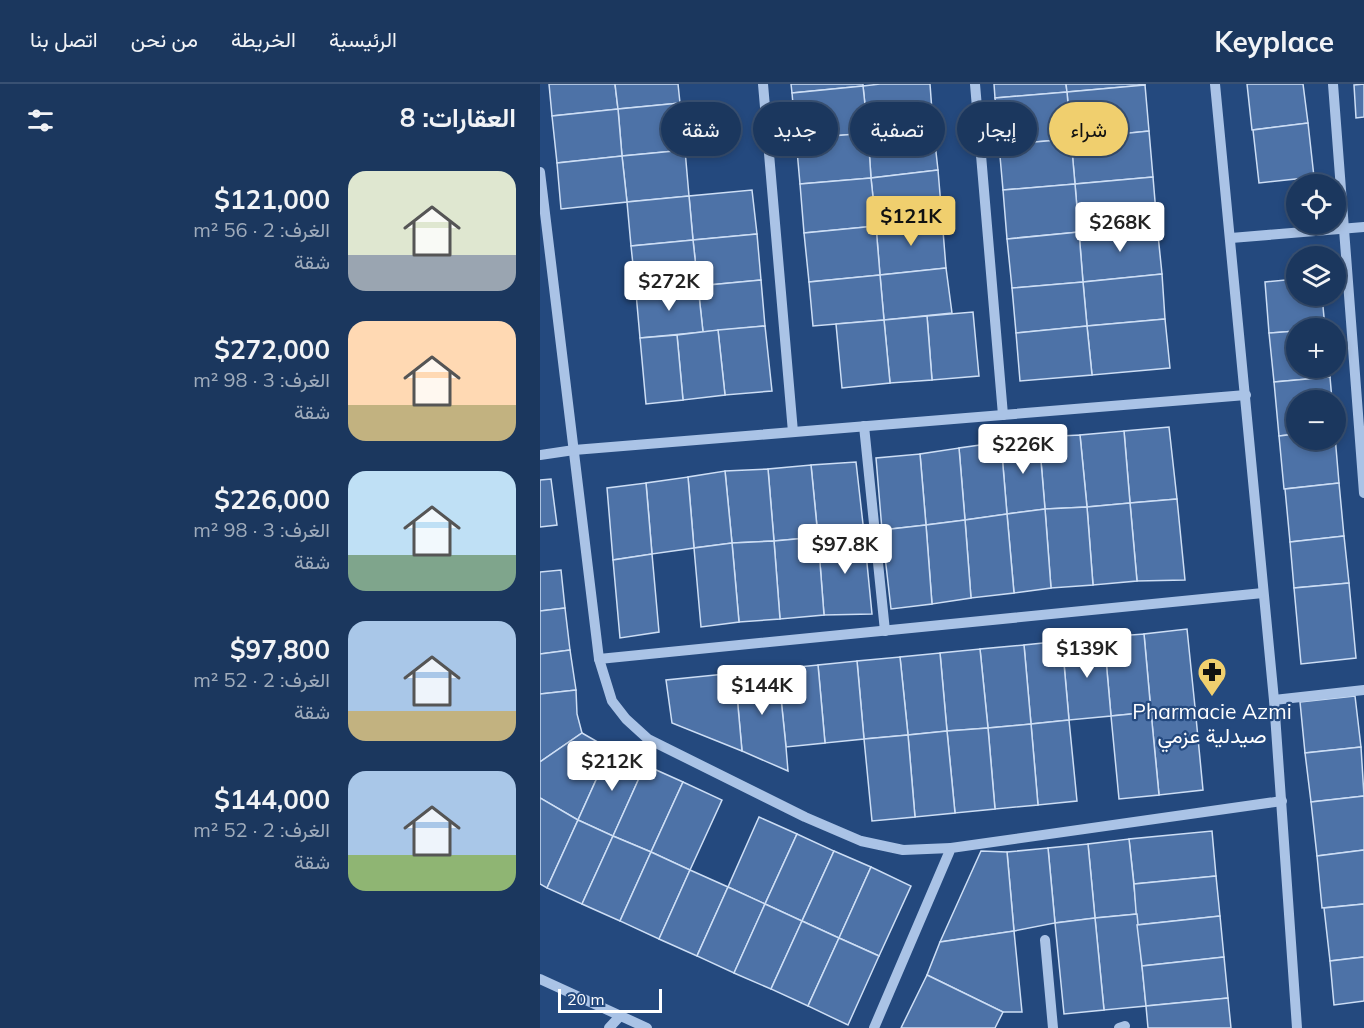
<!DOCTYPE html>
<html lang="ar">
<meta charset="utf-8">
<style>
:root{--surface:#1b375e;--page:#243f64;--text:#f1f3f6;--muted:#a0acbc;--line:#395173;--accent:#f0cf6e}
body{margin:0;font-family:Mulish,Vazirmatn,sans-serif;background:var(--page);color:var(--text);direction:rtl;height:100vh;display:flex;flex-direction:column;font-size:22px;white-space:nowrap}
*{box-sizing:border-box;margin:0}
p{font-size:20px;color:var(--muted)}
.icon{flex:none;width:33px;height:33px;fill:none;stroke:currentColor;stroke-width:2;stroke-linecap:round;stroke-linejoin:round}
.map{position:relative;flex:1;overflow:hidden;direction:ltr}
.drawer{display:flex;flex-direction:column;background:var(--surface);width:540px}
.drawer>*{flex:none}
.guide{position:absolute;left:18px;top:18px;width:570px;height:54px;direction:rtl;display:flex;gap:12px}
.fabs{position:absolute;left:746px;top:90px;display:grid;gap:12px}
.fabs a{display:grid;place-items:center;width:60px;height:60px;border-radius:50%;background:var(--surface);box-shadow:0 3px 9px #0003,0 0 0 2px var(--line);font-size:30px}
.scale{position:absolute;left:18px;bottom:15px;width:104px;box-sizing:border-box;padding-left:6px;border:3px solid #fff;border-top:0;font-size:16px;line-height:21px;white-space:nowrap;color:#fff;-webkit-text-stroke:4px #24497e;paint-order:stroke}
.price{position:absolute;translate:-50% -51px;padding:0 14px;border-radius:6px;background:#fff;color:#222;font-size:20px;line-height:39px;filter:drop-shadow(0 2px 3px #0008)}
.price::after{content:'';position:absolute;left:50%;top:36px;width:18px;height:14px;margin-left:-9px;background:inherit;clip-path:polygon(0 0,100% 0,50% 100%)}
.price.selected{background:var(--accent);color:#111}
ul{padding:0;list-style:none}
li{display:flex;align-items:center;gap:18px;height:150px;padding:0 24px}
li span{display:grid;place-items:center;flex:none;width:168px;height:120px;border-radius:18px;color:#555}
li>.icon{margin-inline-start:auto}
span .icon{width:72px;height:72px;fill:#fffc;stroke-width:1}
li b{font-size:26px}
h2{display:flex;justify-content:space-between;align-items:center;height:72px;padding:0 24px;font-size:26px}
.chip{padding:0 21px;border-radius:27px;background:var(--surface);box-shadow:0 3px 9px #0003,0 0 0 2px var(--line);font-size:21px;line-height:54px}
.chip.selected{background:var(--accent);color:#111}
header{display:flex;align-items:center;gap:36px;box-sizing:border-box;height:84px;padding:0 30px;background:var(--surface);border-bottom:2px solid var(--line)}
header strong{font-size:28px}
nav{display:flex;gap:33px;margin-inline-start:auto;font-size:21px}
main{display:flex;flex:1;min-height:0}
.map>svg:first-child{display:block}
.building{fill:#4d72a7;stroke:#cddef5;stroke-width:1.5}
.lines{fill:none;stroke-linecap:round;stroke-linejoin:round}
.minor{stroke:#aac3e6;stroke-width:10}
.labels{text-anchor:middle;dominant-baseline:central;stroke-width:4.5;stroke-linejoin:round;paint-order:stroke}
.poi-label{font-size:21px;fill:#fff;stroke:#24497e}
</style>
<header>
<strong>Keyplace</strong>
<nav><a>الرئيسية</a><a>الخريطة</a><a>من نحن</a><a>اتصل بنا</a></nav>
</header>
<main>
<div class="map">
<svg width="824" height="944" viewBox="0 0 824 944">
<rect width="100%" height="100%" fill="#24497e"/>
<g class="building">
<polygon points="9,0 75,0 78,25 12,32"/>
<polygon points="75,0 138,0 140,19 78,25"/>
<polygon points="251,0 323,0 323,2 252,9"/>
<polygon points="340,0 390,0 393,41 328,49 323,2"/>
<polygon points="454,0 526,0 527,8 455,14"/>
<polygon points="526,0 605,0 605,1 527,8"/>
<polygon points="707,0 763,0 768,39 712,46"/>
<polygon points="824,0 824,33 816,34 814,1"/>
<polygon points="605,1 609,47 531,55 527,8"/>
<polygon points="323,2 328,49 256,55 252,9"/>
<polygon points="527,8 531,55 459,61 455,14"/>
<polygon points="140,19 145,66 82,72 78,25"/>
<polygon points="78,25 82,72 17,79 12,32"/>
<polygon points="768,39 774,93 719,99 713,46"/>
<polygon points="393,41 398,86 331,94 328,49"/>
<polygon points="609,47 613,93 535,100 531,55"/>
<polygon points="328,49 331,94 260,100 256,55"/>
<polygon points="531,55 535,100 463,106 459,61"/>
<polygon points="145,66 149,112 87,118 82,72"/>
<polygon points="82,72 87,118 21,125 17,79"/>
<polygon points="398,86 402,134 336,142 331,94"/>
<polygon points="613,93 617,141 539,148 535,100"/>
<polygon points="331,94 336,142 264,149 260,100"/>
<polygon points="535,100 539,148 467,155 463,106"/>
<polygon points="212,106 217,150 153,156 149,112"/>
<polygon points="149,112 153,156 91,162 87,118"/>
<polygon points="402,134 406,184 340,191 336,142"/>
<polygon points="617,141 622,190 543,198 539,148"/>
<polygon points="336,142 340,191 269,198 264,149"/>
<polygon points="539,148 543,198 472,204 467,155"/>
<polygon points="217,150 221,196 158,202 153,156"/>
<polygon points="153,156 158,202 96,209 91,162"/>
<polygon points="406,184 412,229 344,236 340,191"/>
<polygon points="622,190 625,235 547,242 543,198"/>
<polygon points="340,191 344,236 273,242 269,198"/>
<polygon points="756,195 756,212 782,212 785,244 756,244 756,247 729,249 725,198"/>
<polygon points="221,196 225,242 163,248 158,202"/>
<polygon points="543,198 547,242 476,249 472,204"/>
<polygon points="158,202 163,248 100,254 96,209"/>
<polygon points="433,228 439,292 392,296 387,232"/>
<polygon points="387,232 392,296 350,299 344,236"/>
<polygon points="625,235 630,284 552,291 547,242"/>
<polygon points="344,236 350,299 302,304 296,240"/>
<polygon points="225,242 232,307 185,311 178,246"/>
<polygon points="547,242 552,291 480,297 476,249"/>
<polygon points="178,246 185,311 143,316 137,251"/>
<polygon points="756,247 756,284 789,284 790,293 734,298 729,249"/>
<polygon points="137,251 143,316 106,320 100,254"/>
<polygon points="790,293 792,316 756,316 756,350 739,352 734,298"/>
<polygon points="629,343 637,415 590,419 584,347"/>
<polygon points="584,347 590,419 547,423 540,351"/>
<polygon points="756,350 756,356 795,356 795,352 799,399 744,405 739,352"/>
<polygon points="540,351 547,423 505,425 499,353"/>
<polygon points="499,353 505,425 467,430 461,358"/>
<polygon points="461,358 467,430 425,436 419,364"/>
<polygon points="419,364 425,436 386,441 380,370"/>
<polygon points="380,370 386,441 342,446 336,374"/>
<polygon points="316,378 324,449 278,453 271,381"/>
<polygon points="271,381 278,453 234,457 228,385"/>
<polygon points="228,385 234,457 192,459 185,387"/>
<polygon points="185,387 192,459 154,464 148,393"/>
<polygon points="148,393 154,464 112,470 106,399"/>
<polygon points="11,395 17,441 0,443 0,396"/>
<polygon points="106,399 112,470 73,476 67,404"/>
<polygon points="799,399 804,452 750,458 745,405"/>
<polygon points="637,415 645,496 597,497 590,419"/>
<polygon points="590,419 597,497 553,501 547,423"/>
<polygon points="547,423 553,501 511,504 505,425"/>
<polygon points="505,425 511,504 474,509 467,430"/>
<polygon points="467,430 474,509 431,514 425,436"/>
<polygon points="425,436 431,514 392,520 386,441"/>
<polygon points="386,441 392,520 351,525 342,446"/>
<polygon points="324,449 332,530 284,531 278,453"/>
<polygon points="804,452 809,499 754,504 750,458"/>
<polygon points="278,453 284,531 240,535 234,457"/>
<polygon points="234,457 240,535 199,538 192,459"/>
<polygon points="192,459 199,538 161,543 154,464"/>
<polygon points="112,470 119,548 80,554 73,476"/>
<polygon points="21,486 25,524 0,527 0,488"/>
<polygon points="809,499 816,574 761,580 754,504"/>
<polygon points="25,524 30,566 0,570 0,527"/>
<polygon points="647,545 655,623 611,628 604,550"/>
<polygon points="604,550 611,628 571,632 564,553"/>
<polygon points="564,553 571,632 529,636 522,557"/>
<polygon points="522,557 529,636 491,640 484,561"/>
<polygon points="484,561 491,640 448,644 440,565"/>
<polygon points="440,565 448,644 407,647 400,569"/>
<polygon points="30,566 36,606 0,610 0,570"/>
<polygon points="400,569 407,647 368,651 360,573"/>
<polygon points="360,573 368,651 324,655 317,577"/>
<polygon points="317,577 324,655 285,659 278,581"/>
<polygon points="278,581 285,659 246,663 238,585"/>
<polygon points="238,585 246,663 248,687 202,667 195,589"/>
<polygon points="195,589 202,667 132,639 126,596"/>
<polygon points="36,606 37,630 42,649 0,678 0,610"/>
<polygon points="815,612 821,663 765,669 760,618"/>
<polygon points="655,623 663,706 619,711 611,628"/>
<polygon points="611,628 619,711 579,715 571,632"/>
<polygon points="529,636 537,717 498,721 491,640"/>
<polygon points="491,640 498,721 455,725 448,644"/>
<polygon points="448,644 455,725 415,729 407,647"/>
<polygon points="407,647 415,729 375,733 368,651"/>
<polygon points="42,649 70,665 38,736 0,714 0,678"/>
<polygon points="368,651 375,733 332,737 324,655"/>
<polygon points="821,663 824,712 771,718 765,669"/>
<polygon points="70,665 105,681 73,752 38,736"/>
<polygon points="105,681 143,698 111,768 73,752"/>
<polygon points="143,698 182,716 150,786 111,768"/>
<polygon points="824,712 824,766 777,772 771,718"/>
<polygon points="0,714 38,736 7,804 0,800"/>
<polygon points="219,733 257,750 225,820 188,803"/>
<polygon points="38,736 73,752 42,820 7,804"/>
<polygon points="672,747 676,792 594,800 589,755"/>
<polygon points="257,750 294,767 262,837 225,820"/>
<polygon points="73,752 111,768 80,837 42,820"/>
<polygon points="589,755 597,830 555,834 548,760"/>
<polygon points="548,760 555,834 515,839 508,764"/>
<polygon points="508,764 515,839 474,847 467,768"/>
<polygon points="824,766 824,820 782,824 777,772"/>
<polygon points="294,767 331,783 299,854 262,837"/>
<polygon points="441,767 467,768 474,847 400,858"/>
<polygon points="111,768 150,786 119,855 80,837"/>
<polygon points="331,783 371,802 339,872 299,854"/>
<polygon points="150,786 188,803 157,872 119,855"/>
<polygon points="676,792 680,832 597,841 594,800"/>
<polygon points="188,803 225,820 194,889 157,872"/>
<polygon points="225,820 262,837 231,905 194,889"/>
<polygon points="824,820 824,873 790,877 784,824"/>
<polygon points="597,830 606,922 564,926 555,834"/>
<polygon points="680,832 684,873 602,882 597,841"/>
<polygon points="555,834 564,926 524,930 515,839"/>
<polygon points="262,837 299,854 268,922 231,905"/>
<polygon points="474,847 482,928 463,928 387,891 400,858"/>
<polygon points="299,854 339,872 308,941 268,922"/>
<polygon points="684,873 688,914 606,922 602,882"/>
<polygon points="824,873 824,917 794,921 790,877"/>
<polygon points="387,891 463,928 455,944 361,944"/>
<polygon points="688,914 691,944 608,944 606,922"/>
</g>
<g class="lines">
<g class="minor">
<polyline points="223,0 253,348"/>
<polyline points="435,0 463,331"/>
<polyline points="675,0 734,616 757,944"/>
<polyline points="793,0 824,409"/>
<polyline points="0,88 59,575 72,617 86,635 108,655 265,733 321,757 363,766 411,764"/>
<polyline points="691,154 824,143"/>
<polyline points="324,342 345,547"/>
<polyline points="0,371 34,366 706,311"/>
<polyline points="59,575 723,509"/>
<polyline points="734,616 824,606"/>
<polyline points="505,856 513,944"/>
<polyline points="0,895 107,944"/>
<polyline points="69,944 80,932"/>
<polyline points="334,944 411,764 742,717"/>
<polyline points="579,944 585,942"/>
</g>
</g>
<defs>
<g id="pharmacy-pin" transform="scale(1.5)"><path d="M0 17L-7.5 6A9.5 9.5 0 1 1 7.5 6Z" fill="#f0cf6e" stroke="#24497e"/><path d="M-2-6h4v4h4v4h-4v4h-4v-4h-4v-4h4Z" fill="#111"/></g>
</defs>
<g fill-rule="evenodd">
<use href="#pharmacy-pin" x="672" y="588"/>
</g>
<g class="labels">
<g class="poi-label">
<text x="672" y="627">Pharmacie Azmi<tspan x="672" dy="24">صيدلية عزمي</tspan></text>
</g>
</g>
</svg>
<div class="fabs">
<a><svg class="icon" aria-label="locate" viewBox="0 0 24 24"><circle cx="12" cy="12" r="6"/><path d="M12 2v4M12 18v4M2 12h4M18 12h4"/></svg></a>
<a><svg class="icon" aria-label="layers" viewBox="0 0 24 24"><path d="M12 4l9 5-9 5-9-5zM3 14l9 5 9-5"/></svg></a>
<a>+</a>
<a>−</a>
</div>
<div class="scale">20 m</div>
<b class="price selected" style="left:371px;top:163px">$121K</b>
<b class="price" style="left:580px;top:169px">$268K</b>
<b class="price" style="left:129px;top:228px">$272K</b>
<b class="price" style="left:483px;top:391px">$226K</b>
<b class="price" style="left:305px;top:491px">$97.8K</b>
<b class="price" style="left:547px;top:595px">$139K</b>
<b class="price" style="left:222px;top:632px">$144K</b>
<b class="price" style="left:72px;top:708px">$212K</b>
<div class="guide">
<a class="chip selected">شراء</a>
<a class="chip">إيجار</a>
<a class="chip">تصفية</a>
<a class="chip">جديد</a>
<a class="chip">شقة</a>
</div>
</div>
<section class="drawer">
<h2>العقارات: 8<svg class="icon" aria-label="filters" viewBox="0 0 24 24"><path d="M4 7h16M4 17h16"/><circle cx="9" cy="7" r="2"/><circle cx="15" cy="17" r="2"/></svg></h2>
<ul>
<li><span style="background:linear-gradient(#dfe7d0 70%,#9aa5b1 0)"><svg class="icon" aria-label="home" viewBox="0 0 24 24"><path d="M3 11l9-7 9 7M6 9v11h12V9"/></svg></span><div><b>$121,000</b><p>الغرف: 2 · 56 m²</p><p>شقة</p></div></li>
<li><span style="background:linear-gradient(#ffd9b3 70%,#c2b280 0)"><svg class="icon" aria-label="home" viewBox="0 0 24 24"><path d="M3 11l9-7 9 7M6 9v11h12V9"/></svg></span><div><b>$272,000</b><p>الغرف: 3 · 98 m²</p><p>شقة</p></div></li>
<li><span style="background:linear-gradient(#bfe0f5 70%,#7fa58c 0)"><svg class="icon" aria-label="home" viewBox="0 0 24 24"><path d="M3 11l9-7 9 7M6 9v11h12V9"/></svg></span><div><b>$226,000</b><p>الغرف: 3 · 98 m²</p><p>شقة</p></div></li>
<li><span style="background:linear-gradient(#a9c7e8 75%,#c2b280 0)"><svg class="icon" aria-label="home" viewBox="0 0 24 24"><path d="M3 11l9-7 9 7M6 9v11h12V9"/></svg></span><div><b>$97,800</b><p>الغرف: 2 · 52 m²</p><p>شقة</p></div></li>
<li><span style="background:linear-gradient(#a9c7e8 70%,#8fb573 0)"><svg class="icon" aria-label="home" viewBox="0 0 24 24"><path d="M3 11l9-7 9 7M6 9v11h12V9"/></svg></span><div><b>$144,000</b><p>الغرف: 2 · 52 m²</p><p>شقة</p></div></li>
</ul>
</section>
</main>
